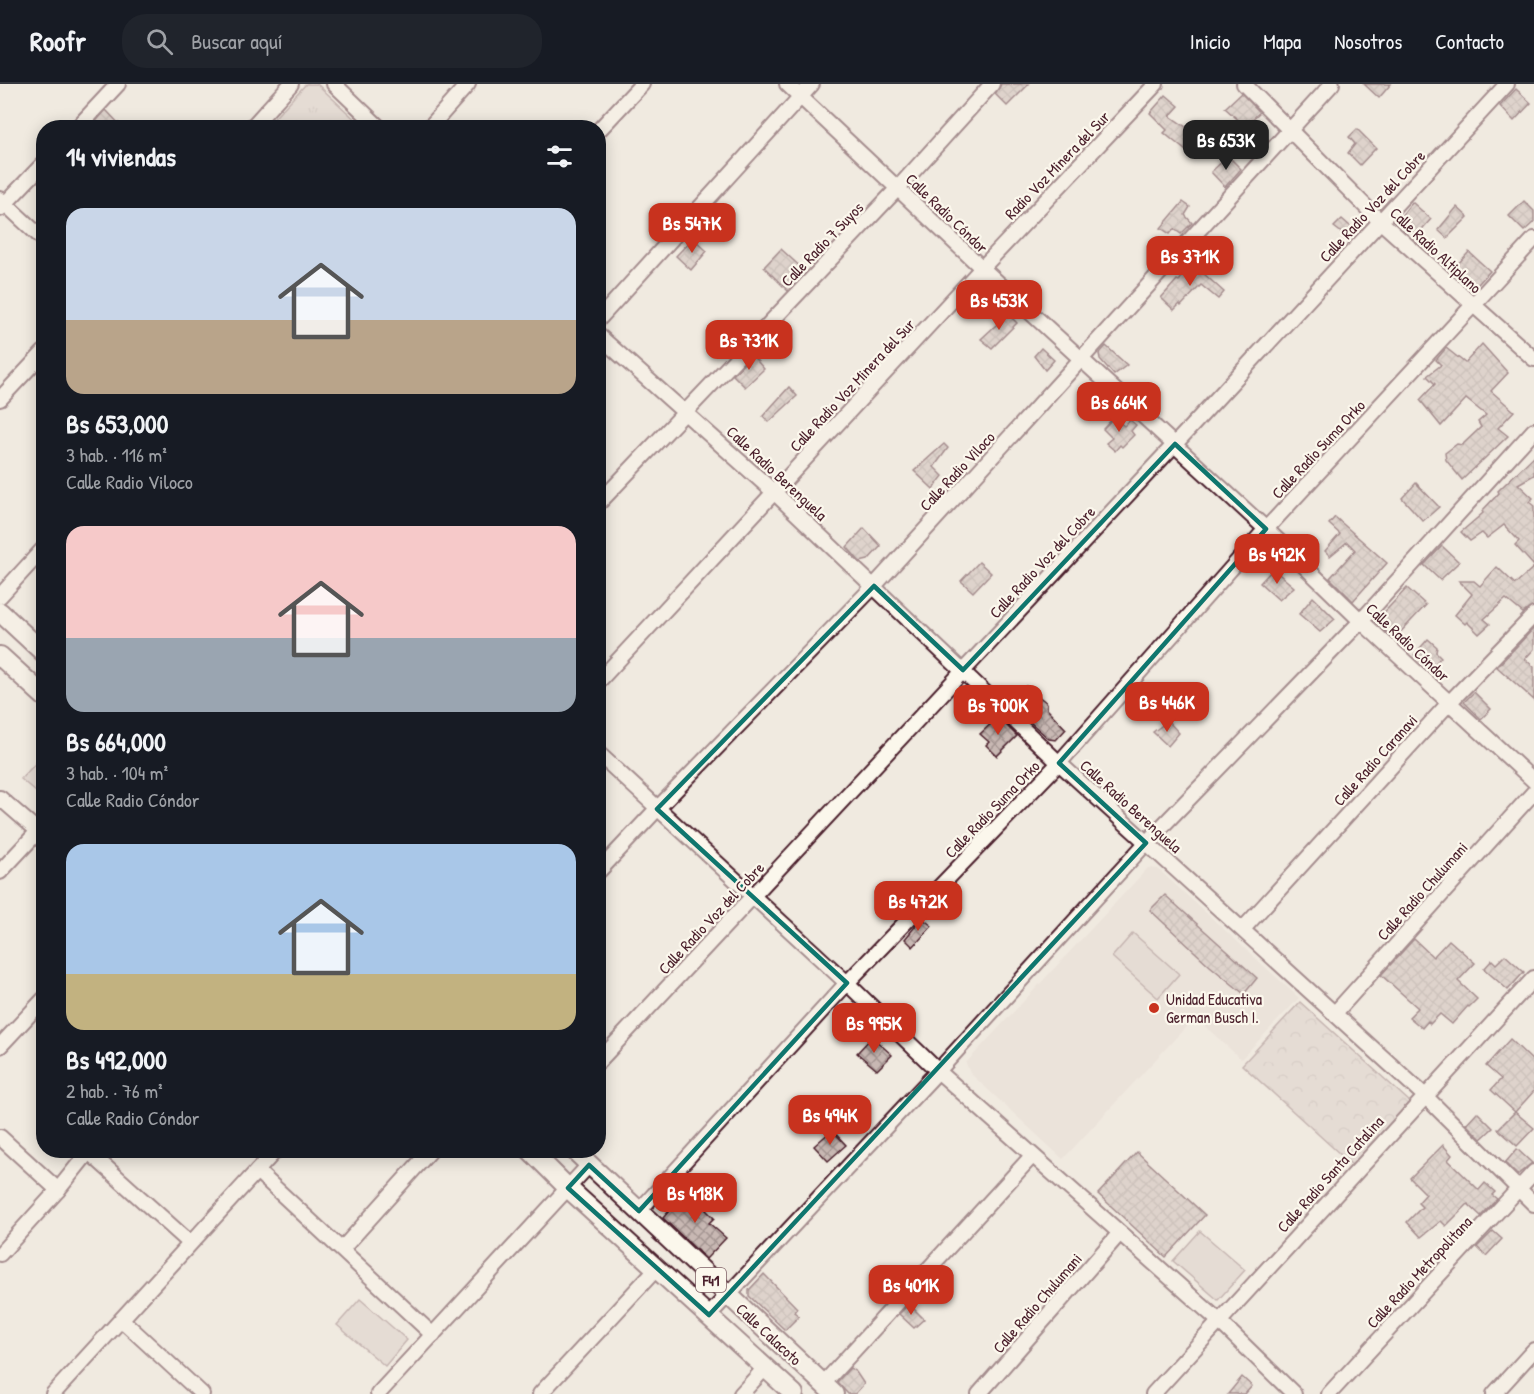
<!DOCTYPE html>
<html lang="es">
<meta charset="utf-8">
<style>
:root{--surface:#171b24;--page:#20242c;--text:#f1f3f6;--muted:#9ea1a6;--line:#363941;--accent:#c8321e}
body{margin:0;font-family:"Patrick Hand",sans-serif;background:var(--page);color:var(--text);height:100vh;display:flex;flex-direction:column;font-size:22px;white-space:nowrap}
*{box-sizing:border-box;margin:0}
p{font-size:20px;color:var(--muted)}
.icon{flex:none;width:33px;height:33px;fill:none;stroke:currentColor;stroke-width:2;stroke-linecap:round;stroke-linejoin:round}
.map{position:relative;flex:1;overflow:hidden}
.panel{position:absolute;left:36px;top:36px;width:570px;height:1038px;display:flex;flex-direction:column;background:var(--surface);border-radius:24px;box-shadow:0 3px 15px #0003}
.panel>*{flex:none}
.price{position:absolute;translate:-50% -51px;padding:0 14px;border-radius:12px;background:var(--accent);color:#fff;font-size:20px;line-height:39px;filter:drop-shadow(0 2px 3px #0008)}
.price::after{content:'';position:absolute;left:50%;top:36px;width:18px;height:14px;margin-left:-9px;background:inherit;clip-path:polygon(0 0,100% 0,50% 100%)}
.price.active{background:#222;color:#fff}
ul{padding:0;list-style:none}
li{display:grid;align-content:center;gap:12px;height:318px;padding:0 30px}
li span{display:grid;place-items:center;height:186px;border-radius:18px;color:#555}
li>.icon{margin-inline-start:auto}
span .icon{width:108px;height:108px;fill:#fffc;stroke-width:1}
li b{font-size:26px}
h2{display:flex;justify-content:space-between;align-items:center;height:72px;padding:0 30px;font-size:26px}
header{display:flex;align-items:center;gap:36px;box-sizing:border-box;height:84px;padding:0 30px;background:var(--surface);border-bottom:2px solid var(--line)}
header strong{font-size:28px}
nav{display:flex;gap:33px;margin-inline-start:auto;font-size:21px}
.search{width:420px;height:54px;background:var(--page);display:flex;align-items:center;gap:15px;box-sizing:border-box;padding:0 21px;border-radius:24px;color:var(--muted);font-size:22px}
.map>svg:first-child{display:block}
.built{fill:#e4dbd2}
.grass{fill:url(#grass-tufts);stroke:#917678;stroke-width:1.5}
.forest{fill:url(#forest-crowns);stroke:#917678;stroke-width:1.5}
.pitch{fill:#d8ccc6;stroke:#917678;stroke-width:1.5}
.building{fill:url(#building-cross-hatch);stroke:#4a1f2b;stroke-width:1.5}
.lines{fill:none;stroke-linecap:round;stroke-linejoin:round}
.minor-casing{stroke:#4a1f2b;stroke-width:18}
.major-casing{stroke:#4a1f2b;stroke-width:22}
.minor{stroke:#fbf7ec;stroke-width:14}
.major{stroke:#fbf7ec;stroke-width:18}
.marked{fill:none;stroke:#0f766e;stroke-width:4.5;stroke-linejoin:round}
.poi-dot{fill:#c8321e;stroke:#fbf7ec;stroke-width:2}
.labels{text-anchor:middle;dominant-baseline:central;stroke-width:4.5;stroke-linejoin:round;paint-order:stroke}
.shield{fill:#fbf7ec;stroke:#7f6065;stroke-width:1.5}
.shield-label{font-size:15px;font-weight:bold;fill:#4a1f2b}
.street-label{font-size:16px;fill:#4a1f2b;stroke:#fbf7ec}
.poi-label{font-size:16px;fill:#4a1f2b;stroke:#fbf7ec;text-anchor:start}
</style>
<header>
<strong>Roofr</strong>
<div class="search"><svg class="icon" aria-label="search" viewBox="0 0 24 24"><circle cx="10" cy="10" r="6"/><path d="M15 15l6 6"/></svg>Buscar aquí</div>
<nav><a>Inicio</a><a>Mapa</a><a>Nosotros</a><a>Contacto</a></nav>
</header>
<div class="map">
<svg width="1534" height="1310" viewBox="0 0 1534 1310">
<defs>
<pattern id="grass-tufts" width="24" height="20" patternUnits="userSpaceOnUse" patternTransform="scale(1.5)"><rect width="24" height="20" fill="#d8ccc6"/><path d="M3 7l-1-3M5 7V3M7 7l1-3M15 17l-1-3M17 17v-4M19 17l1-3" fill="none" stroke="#bbafaa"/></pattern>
<pattern id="forest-crowns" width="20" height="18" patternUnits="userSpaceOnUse" patternTransform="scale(1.5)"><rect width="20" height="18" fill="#d8ccc6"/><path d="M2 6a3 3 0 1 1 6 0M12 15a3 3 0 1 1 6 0" fill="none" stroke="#bbafaa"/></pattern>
<pattern id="building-cross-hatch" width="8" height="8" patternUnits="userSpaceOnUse" patternTransform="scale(1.5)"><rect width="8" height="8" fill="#c8b8b3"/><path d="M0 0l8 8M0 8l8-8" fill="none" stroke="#a49592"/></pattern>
</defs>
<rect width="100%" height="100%" fill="#f0eae0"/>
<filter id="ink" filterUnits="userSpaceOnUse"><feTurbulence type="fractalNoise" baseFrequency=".0167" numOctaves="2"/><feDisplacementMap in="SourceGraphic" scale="12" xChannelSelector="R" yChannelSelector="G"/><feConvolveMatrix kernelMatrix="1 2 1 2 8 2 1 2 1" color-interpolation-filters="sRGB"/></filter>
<g filter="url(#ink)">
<polygon class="built" points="1148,784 1158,785 1299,914 1241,975 1195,933 1063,1075 970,989 966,979"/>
<polygon class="grass" points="306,0 317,0 363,43 265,44"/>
<polygon class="forest" points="1300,918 1410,1018 1352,1081 1242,981"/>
<g class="pitch">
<polygon points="43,671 43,714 21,695"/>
<polygon points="1133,849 1179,890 1158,914 1112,873"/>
<polygon points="1200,1147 1245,1186 1218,1216 1173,1177"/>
<polygon points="360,1215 407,1256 385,1282 337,1241"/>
</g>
<g class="building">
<polygon points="1001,0 1029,0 1007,22 995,10"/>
<polygon points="1364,0 1391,0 1379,14"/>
<polygon points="1516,5 1531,19 1514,37 1500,22"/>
<polygon points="1241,9 1260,28 1245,42 1225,24"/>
<polygon points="1166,11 1179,22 1170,32 1186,43 1196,54 1186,67 1164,49 1167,46 1150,29"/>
<polygon points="106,26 123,44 90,44"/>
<polygon points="1357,45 1376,64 1360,81 1348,69 1355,60 1349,53"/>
<polygon points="1228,72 1241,85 1225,103 1211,88"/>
<polygon points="1524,117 1534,127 1534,138 1524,147 1509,132"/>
<polygon points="1183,118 1190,123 1185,131 1192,139 1181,150 1174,145 1170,150 1161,144"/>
<polygon points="1412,118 1431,135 1416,152 1398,136"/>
<polygon points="1457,123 1468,133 1447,154 1438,146"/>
<polygon points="1342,135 1358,149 1351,156 1334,143"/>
<polygon points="693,154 707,167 691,186 676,172"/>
<polygon points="781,165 806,188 788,207 764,183"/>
<polygon points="1469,168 1490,187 1478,200 1471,203 1452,186"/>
<polygon points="1192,179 1224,208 1218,215 1201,201 1181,222 1180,220 1174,226 1161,214 1177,196 1179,197"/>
<polygon points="1008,230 1017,239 992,264 981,255"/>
<polygon points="1482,260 1508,289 1491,307 1514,327 1498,344 1508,352 1462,396 1446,376 1445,369 1457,360 1462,361 1481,343 1478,338 1486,331 1466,315 1441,342 1420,316 1435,300 1427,292 1441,281 1436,276 1446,264 1465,279"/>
<polygon points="1106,262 1127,281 1114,291 1100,275 1099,270"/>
<polygon points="1041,264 1054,276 1045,286 1034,272"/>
<polygon points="752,271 764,285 745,303 733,291"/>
<polygon points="789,303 797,312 769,338 763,332"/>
<polygon points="1114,333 1124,342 1130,336 1136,341 1131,347 1134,351 1122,363 1120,361 1115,367 1106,359 1112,354 1103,345"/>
<polygon points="944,360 948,364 934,383 943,392 933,405 914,387"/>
<polygon points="1534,372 1534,391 1518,400 1533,414 1529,418 1534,422 1534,482 1515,461 1519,457 1504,441 1487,454 1482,449 1470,457 1461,448 1483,429 1482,427 1499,409 1498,407"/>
<polygon points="1416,399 1439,423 1423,437 1402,414"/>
<polygon points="1335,433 1387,479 1353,517 1330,494 1355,466 1347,458 1330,472 1325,467 1340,450 1329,440"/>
<polygon points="864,444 881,462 868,476 860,478 847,463"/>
<polygon points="1442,462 1459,478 1440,496 1424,481"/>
<polygon points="979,478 991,489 973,508 961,497"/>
<polygon points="1497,483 1515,500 1534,483 1534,522 1523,529 1506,515 1484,535 1490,540 1479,550 1467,538 1465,540 1455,531 1472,510 1459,497 1474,497 1480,502"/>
<polygon points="1273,485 1294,503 1279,516 1260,499"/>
<polygon points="1407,504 1426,521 1394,555 1375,538"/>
<polygon points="1313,513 1335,535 1320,548 1299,530"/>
<polygon points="1534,544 1534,565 1525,575 1534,583 1534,616 1497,583"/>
<polygon points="1428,555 1437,563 1436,568 1441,573 1430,586 1414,571"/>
<polygon points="1026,602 1047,619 1047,625 1066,645 1056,656 1049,655 1010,620"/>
<polygon points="1474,608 1491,625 1481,635 1464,618"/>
<polygon points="998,633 1017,652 997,672 986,661 989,658 980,650"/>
<polygon points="1168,637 1179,649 1168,662 1153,648"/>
<polygon points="1165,811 1257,894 1244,910 1210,882 1150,826"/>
<polygon points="922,834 932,842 913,863 905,855"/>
<polygon points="1414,855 1433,873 1449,856 1475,879 1458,897 1477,915 1469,923 1468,922 1452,940 1440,930 1430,940 1428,937 1422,944 1409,933 1418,924 1381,891"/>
<polygon points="1505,871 1524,888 1508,906 1484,885 1492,876 1496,880"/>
<polygon points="872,953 892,971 877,986 857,969"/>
<polygon points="1510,955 1534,978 1534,1007 1515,1028 1491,1006 1501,995 1486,982"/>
<polygon points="1477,1028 1493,1044 1481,1055 1466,1040"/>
<polygon points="1515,1028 1534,1044 1517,1062 1498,1045"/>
<polygon points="832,1046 846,1061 828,1077 814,1062"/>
<polygon points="1443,1061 1452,1071 1448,1076 1479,1106 1485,1099 1495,1108 1492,1111 1497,1115 1481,1132 1468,1120 1446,1142 1441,1137 1421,1153 1407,1138 1422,1123 1418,1119 1426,1110 1410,1094"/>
<polygon points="1517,1065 1532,1079 1517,1091 1505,1079"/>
<polygon points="1137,1068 1205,1131 1166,1173 1098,1110"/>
<polygon points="689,1104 709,1122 706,1126 714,1134 709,1139 726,1154 706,1175 663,1134"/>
<polygon points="1493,1147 1502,1155 1486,1172 1477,1163"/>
<polygon points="764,1190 797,1224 794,1228 799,1232 785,1246 749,1212 749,1206"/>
<polygon points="909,1220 924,1235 914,1244 899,1230"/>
<polygon points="850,1284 856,1288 864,1300 855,1310 848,1310 837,1298"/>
<polygon points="1242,1293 1252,1302 1245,1310 1228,1310"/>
</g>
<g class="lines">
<g class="minor-casing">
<g id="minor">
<polyline points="334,0 380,44"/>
<polyline points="787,0 982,184 1266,445 1361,537 1534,697"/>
<polyline points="1244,0 1380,137 1534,275"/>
<polyline points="77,44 118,0"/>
<polyline points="251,44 291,0"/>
<polyline points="429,44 468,0"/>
<polyline points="598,47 642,0"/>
<polyline points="0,115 44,156"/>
<polyline points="0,125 44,79"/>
<polyline points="598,236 812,0"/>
<polyline points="598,251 775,409 1059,679 1425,1012 1534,1120"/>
<polyline points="0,315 44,268"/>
<polyline points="598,420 898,104 992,0"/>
<polyline points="0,512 44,464"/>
<polyline points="598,598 982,184 1156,0"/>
<polyline points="598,669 847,899 938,987 1219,1237 1294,1310"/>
<polyline points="0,714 38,747"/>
<polyline points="0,788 44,741"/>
<polyline points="598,788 657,725 874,502 1332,0"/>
<polyline points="1243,845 1449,619 1534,531"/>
<polyline points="1335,929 1534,708"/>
<polyline points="0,962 44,915"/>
<polyline points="598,978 1175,360 1507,0"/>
<polyline points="0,1053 58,1106"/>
<polyline points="89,1068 190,1159"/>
<polyline points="257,1087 433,1251"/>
<polyline points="639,1127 847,899 1059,679 1266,445 1534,155"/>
<polyline points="342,1165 431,1066"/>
<polyline points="0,1170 58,1106 90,1066"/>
<polyline points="709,1231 938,987 1146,759 1361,537 1534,346"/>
<polyline points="122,1236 202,1310"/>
<polyline points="823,1300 1032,1072"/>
<polyline points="53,1310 276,1066"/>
<polyline points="378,1310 589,1081"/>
<polyline points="540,1310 657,1184"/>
<polyline points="741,1310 765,1284"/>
<polyline points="979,1310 1119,1150"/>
<polyline points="1153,1310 1534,894"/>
<polyline points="1329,1310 1534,1088"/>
<polyline points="1494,1310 1534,1266"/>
</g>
</g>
<g class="major-casing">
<g id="major">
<polyline points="0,528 44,569"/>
<polyline points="0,572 44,612"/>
<polyline points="530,1066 568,1104 794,1310"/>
<polyline points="574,1066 834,1310"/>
</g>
</g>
<use href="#minor" class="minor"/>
<use href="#major" class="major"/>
</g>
</g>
<path d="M0 0H1534V1310H0ZM1175,360l91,85 -207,234 87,80 -437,472 -141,-127 21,-23 50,46 208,-228 -190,-174 217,-223 89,84z" fill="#f0eae0" fill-opacity=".55" fill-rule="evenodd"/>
<path class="marked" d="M1175,360l91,85 -207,234 87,80 -437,472 -141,-127 21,-23 50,46 208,-228 -190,-174 217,-223 89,84z"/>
<circle class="poi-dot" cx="1154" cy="924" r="6"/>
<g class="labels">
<rect class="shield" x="696" y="1184" width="30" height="24" rx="4.5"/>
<g class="shield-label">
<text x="711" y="1196">F41</text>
</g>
<g class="street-label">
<text transform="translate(1057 81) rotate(-46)">Radio Voz Minera del Sur</text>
<text transform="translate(1372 122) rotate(-47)">Calle Radio Voz del Cobre</text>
<text transform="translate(947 129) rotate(44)">Calle Radio Cóndor</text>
<text transform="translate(822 160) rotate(-46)">Calle Radio 7 Suyos</text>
<text transform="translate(1436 166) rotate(43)">Calle Radio Altiplano</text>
<text transform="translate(852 301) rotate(-47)">Calle Radio Voz Minera del Sur</text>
<text transform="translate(1318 365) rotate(-47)">Calle Radio Suma Orko</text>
<text transform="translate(957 387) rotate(-47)">Calle Radio Viloco</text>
<text transform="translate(777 389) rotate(43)">Calle Radio Berenguela</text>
<text transform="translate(1042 478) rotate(-47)">Calle Radio Voz del Cobre</text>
<text transform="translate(1408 558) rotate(43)">Calle Radio Cóndor</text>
<text transform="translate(1375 676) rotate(-48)">Calle Radio Caranavi</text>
<text transform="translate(1131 722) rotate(42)">Calle Radio Berenguela</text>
<text transform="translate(992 725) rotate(-46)">Calle Radio Suma Orko</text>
<text transform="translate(1422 807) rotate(-48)">Calle Radio Chulumani</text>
<text transform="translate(711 834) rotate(-47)">Calle Radio Voz del Cobre</text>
<text transform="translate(1330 1090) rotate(-48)">Calle Radio Santa Catalina</text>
<text transform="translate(1419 1188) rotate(-47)">Calle Radio Metropolitana</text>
<text transform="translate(1037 1219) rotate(-49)">Calle Radio Chulumani</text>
<text transform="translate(769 1250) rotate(43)">Calle Calacoto</text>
</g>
<g class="poi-label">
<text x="1166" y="915">Unidad Educativa<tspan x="1166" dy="18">German Busch I.</tspan></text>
</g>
</g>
</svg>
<b class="price active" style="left:1226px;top:87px">Bs 653K</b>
<b class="price" style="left:692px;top:170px">Bs 547K</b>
<b class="price" style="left:1190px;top:203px">Bs 371K</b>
<b class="price" style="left:999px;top:247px">Bs 453K</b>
<b class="price" style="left:749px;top:287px">Bs 731K</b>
<b class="price" style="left:1119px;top:349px">Bs 664K</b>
<b class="price" style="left:1277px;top:501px">Bs 492K</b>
<b class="price" style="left:1167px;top:649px">Bs 446K</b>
<b class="price" style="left:998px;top:652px">Bs 700K</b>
<b class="price" style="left:918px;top:848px">Bs 472K</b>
<b class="price" style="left:874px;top:970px">Bs 995K</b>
<b class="price" style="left:830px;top:1062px">Bs 494K</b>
<b class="price" style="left:695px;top:1140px">Bs 418K</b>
<b class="price" style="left:911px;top:1232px">Bs 401K</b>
<section class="panel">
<h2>14 viviendas<svg class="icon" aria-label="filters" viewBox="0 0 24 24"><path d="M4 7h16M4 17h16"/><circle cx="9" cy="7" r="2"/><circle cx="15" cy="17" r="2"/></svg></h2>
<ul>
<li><span style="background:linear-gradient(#c9d6e8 60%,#b9a48a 0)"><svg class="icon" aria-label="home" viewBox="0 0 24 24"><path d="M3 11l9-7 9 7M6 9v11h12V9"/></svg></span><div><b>Bs 653,000</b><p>3 hab. · 116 m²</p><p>Calle Radio Viloco</p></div></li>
<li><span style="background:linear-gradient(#f6c9c9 60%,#9aa5b1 0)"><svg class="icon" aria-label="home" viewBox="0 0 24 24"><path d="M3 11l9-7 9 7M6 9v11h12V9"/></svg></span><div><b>Bs 664,000</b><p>3 hab. · 104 m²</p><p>Calle Radio Cóndor</p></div></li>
<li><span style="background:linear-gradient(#a9c7e8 70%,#c2b280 0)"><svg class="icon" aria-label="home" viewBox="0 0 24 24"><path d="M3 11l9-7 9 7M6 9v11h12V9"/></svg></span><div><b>Bs 492,000</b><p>2 hab. · 76 m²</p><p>Calle Radio Cóndor</p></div></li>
</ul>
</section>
</div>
